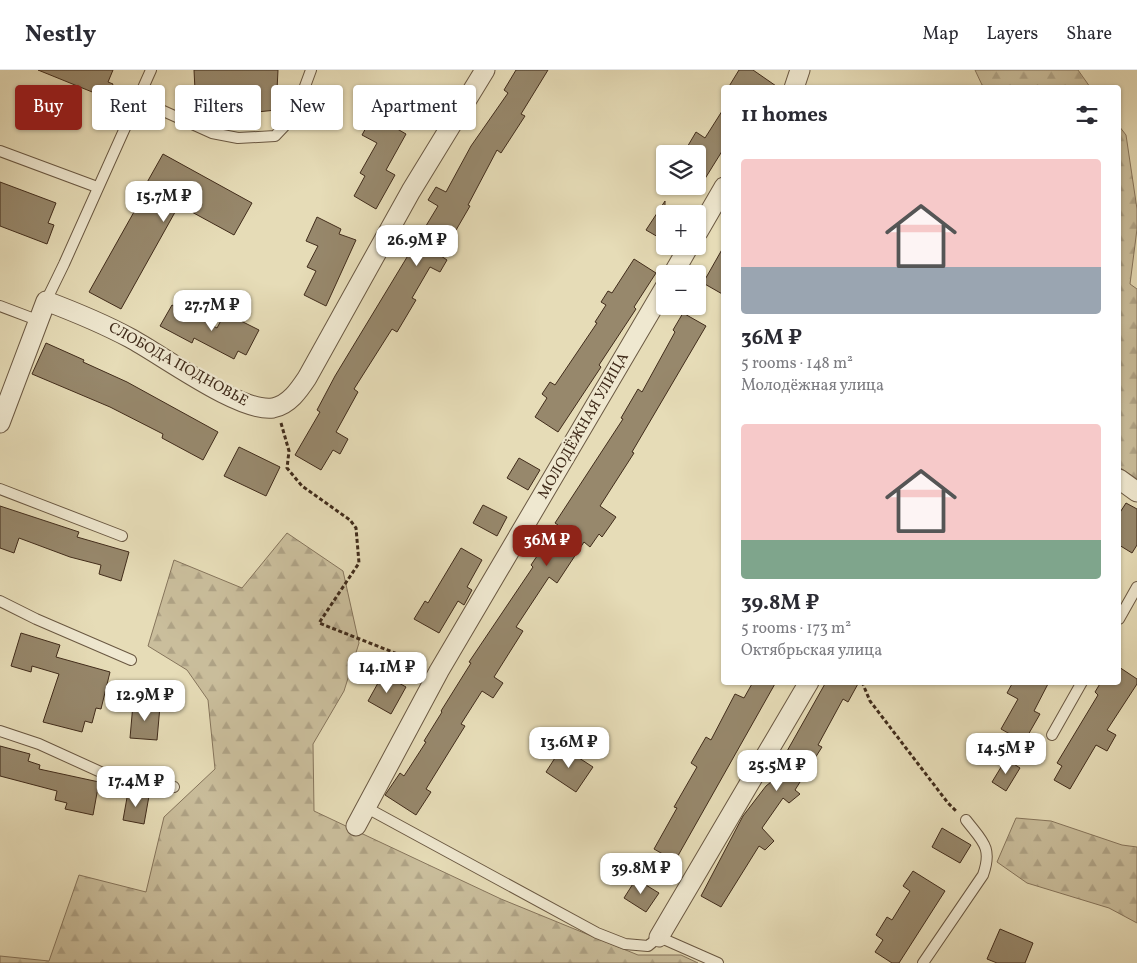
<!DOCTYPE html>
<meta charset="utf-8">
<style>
:root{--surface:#fff;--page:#f7f7f7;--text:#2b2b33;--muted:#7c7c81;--line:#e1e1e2;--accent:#8f2418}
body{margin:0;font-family:Vollkorn,serif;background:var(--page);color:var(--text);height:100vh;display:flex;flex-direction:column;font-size:19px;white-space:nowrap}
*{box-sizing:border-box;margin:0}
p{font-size:16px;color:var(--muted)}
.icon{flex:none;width:28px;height:28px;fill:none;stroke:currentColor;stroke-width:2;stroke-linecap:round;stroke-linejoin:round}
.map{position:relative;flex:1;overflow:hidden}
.drawer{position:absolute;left:721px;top:15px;width:400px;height:600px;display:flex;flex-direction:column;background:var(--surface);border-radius:5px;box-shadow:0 1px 4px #0004}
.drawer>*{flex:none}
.banner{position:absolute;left:15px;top:15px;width:475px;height:45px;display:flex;gap:10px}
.buttons{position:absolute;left:656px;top:75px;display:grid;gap:10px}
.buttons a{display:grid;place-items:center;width:50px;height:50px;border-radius:5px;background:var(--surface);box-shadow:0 1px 4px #0004;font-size:25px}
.price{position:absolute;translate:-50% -42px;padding:0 11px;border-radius:10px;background:#fff;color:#222;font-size:16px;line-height:32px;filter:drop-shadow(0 1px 2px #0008)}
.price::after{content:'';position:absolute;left:50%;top:30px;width:15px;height:11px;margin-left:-8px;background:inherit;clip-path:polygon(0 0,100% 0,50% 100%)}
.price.active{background:var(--accent);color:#fff}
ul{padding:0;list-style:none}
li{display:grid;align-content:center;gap:10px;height:265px;padding:0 20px}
li span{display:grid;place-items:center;height:155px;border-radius:5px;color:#555}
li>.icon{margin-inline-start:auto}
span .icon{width:90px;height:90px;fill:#fffc;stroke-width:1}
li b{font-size:21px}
h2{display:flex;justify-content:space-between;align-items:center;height:60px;padding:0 20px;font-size:21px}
.chip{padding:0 18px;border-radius:5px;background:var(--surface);box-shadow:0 1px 4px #0004;font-size:18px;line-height:45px}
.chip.active{background:var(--accent);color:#fff}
header{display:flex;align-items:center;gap:30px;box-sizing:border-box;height:70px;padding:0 25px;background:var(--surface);border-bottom:1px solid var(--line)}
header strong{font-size:24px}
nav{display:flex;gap:28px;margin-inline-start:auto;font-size:18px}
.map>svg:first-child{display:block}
.forest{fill:url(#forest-firs);stroke:#86755c}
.building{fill:#97886c;stroke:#412c1b}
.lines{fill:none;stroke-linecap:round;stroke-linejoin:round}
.lane-casing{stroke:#6a5842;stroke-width:12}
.street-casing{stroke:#6a5842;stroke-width:21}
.path{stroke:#412c1b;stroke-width:3;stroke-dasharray:4 2.5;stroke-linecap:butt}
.lane{stroke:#efe8d0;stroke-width:10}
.street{stroke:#efe8d0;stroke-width:19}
.labels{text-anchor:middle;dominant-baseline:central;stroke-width:4.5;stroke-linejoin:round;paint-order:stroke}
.street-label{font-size:15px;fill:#412c1b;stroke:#efe8d0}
</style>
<header>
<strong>Nestly</strong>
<nav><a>Map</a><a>Layers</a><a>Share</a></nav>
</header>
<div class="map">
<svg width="1137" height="893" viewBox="0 0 1137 893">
<defs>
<pattern id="forest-firs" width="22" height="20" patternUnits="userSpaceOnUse" patternTransform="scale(1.25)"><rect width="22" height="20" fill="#cabe9c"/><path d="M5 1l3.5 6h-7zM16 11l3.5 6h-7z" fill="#afa386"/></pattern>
</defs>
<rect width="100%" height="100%" fill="#e6dcb7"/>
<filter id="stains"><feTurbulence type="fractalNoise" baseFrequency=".004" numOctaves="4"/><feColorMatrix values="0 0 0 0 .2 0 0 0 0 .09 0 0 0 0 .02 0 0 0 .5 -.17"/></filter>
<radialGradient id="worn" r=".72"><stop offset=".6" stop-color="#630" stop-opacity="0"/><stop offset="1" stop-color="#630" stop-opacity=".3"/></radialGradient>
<g class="forest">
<polygon points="975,0 1078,0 1090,17 983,17"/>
<polygon points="1119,56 1126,65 1137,139 1137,159 1130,214 1137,219 1137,409 1119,397"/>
<polygon points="287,463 343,501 359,573 344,621 313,674 314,741 501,829 638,885 681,885 698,893 0,893 0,886 49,891 79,805 146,822 164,747 215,699 208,630 187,600 148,576 174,490 242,518"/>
<polygon points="1016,748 1051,751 1122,775 1137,777 1137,853 1109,838 1027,813 997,792"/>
</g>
<g class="building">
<polygon points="38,0 113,0 108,12 113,14 107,28"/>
<polygon points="194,0 278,0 276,40 257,42 257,32 214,32 214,42 196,40"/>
<polygon points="516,0 548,0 521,44 525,46 501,83 497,80 468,135 470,136 441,186 447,190 440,202 430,197 412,228 416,230 397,262 392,259 354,319 358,322 336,362 348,369 340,384 333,380 321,400 295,385 320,342 317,340 335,306 438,136 428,130 436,117 446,122 471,76 508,23 504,20"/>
<polygon points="739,0 753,0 779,18 728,18"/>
<polygon points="724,38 724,78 698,120 698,84 686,79 696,62 705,68"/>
<polygon points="373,45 406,64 386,100 395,105 376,139 354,126 365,106 360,103 377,73 362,65"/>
<polygon points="163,84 252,133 234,165 179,135 121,239 89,222 148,117 145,116"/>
<polygon points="0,112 56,133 48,153 54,155 47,174 0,156"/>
<polygon points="665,131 665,171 646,160"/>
<polygon points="317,147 341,159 339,164 356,170 326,236 304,225 316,201 307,197 318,176 306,171"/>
<polygon points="724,176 724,225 703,213"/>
<polygon points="634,189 656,203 634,237 636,239 599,295 601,297 558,362 535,347 547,328 542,324 550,312 555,315 597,253 595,252 606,235 601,232 608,221 612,223"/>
<polygon points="172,235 217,258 225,243 259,260 246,285 238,281 234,289 194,268 192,273 160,256"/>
<polygon points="683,243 706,256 632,382 634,383 600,436 616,447 602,467 599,464 590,477 584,472 557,513 549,507 516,557 523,561 494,607 503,613 493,628 482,621 461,654 465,656 426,719 431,722 416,745 385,725 400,703 404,706 426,672 424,671 442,642 441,641 471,593 469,592 533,497 531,495 558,455 555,453 623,349 621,348 638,319 642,322 675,262 673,260"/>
<polygon points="46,273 84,290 83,292 127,312 218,362 203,390 162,368 163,364 110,337 32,304"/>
<polygon points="239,377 280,397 266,426 224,406"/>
<polygon points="519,388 540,400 528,420 507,408"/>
<polygon points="1126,433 1137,439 1137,475 1132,483 1119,475 1119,444"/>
<polygon points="483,435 507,447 497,466 473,453"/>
<polygon points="0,436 79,462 77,467 129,482 121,511 99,504 101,495 70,487 19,468 14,483 0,478"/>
<polygon points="461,478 482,490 467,517 472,520 464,535 458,531 439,563 414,549 425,531 428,533"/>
<polygon points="21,563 60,575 56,587 110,602 101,639 96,638 92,653 85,651 82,662 43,652 59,604 32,596 31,602 11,596"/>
<polygon points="1119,597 1137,609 1137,614 1107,660 1116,665 1107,681 1096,675 1070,719 1054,710 1062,696 1057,693 1098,625 1095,622 1101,612 1119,612"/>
<polygon points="383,604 406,617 391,644 368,631"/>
<polygon points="753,612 776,612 675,791 654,779 677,738 674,737 697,697 691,693 706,667 711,670 735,624 744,628"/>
<polygon points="826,612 859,612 848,632 843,629 818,675 822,677 795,720 800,724 789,733 783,728 762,758 774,771 765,780 759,776 721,837 701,826 743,746 766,716 791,696 782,690"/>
<polygon points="1013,612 1049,612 1034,641 1040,644 1024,672 1001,659 1018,629 1007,623"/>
<polygon points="133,634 160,636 157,670 130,668"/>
<polygon points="0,676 30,684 28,691 40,695 39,699 99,712 93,745 65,739 67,733 55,730 57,721 0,706"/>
<polygon points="562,677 593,697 576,722 546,702"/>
<polygon points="1006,689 1020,698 1006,721 992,712"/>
<polygon points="128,722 149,726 144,754 123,750"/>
<polygon points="942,758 971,775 960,793 932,777"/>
<polygon points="913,801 945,821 899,893 892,893 875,882 883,870 876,865 887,847 892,850 910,821 903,816"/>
<polygon points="636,809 659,823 646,842 624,828"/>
<polygon points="1000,859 1033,873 1025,893 997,893 987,889"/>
</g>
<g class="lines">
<g class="lane-casing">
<g id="lane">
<polyline points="139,30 212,63 238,68 275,66 294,46 311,0"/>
<polyline points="0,81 97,117"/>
<polyline points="46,231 64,194 151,0"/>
<polyline points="0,236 37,250"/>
<polyline points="0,419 122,466"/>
<polyline points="0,531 36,549 131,590"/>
<polyline points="1119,549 1137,517"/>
<polyline points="0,661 39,674 116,709 174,717"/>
<polyline points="1052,665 1082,612"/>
<polyline points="367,738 597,863 625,874 648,876 659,867 718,893"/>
<path d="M923,893l60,-88c10,-28 -1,-34 -17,-55"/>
</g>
</g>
<g class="street-casing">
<g id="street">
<polyline points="794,18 800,0"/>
<polyline points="698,162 724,117"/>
<polyline points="673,204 689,176"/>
<path d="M0,353l46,-122c29,11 56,22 84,37 32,17 110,75 143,70 16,-3 26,-18 34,-30l104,-187 74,-121"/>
<polyline points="1119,409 1137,422"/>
<polyline points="356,756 439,601 665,217"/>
<polyline points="659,867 809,612"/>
</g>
</g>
<g class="path">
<polyline points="281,353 289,381 287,398 302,416 350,450 356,458 359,493 319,553 423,594"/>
<polyline points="862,612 870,631 948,733 956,741"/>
</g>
<use href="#lane" class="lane"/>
<use href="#street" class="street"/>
</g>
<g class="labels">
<g class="street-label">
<text transform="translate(178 295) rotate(29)">СЛОБОДА ПОДНОВЬЕ</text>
<text transform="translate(584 356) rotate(-60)">МОЛОДЁЖНАЯ УЛИЦА</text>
</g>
</g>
<rect width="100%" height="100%" filter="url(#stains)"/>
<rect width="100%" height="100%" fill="url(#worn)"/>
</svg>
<div class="buttons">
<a><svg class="icon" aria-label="layers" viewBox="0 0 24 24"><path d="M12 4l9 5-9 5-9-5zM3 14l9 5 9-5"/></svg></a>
<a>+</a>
<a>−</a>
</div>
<b class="price" style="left:164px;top:153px">15.7M ₽</b>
<b class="price" style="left:417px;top:197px">26.9M ₽</b>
<b class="price" style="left:212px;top:262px">27.7M ₽</b>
<b class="price active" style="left:547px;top:497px">36M ₽</b>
<b class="price" style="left:387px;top:624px">14.1M ₽</b>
<b class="price" style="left:145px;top:652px">12.9M ₽</b>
<b class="price" style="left:569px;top:699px">13.6M ₽</b>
<b class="price" style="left:1006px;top:705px">14.5M ₽</b>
<b class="price" style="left:777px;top:722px">25.5M ₽</b>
<b class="price" style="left:136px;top:738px">17.4M ₽</b>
<b class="price" style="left:641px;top:825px">39.8M ₽</b>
<div class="banner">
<a class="chip active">Buy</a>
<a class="chip">Rent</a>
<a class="chip">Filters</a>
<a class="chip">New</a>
<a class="chip">Apartment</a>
</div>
<section class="drawer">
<h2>11 homes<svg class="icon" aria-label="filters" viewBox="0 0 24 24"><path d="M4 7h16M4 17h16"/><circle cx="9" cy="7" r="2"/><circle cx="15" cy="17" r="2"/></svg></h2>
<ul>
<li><span style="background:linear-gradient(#f6c9c9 70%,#9aa5b1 0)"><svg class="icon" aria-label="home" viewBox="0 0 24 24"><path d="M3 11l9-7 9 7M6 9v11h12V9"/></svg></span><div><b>36M ₽</b><p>5 rooms · 148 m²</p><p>Молодёжная улица</p></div></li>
<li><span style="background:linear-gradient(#f6c9c9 75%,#7fa58c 0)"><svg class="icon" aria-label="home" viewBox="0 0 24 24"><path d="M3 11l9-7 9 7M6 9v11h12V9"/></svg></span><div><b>39.8M ₽</b><p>5 rooms · 173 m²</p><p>Октябрьская улица</p></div></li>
</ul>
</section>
</div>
